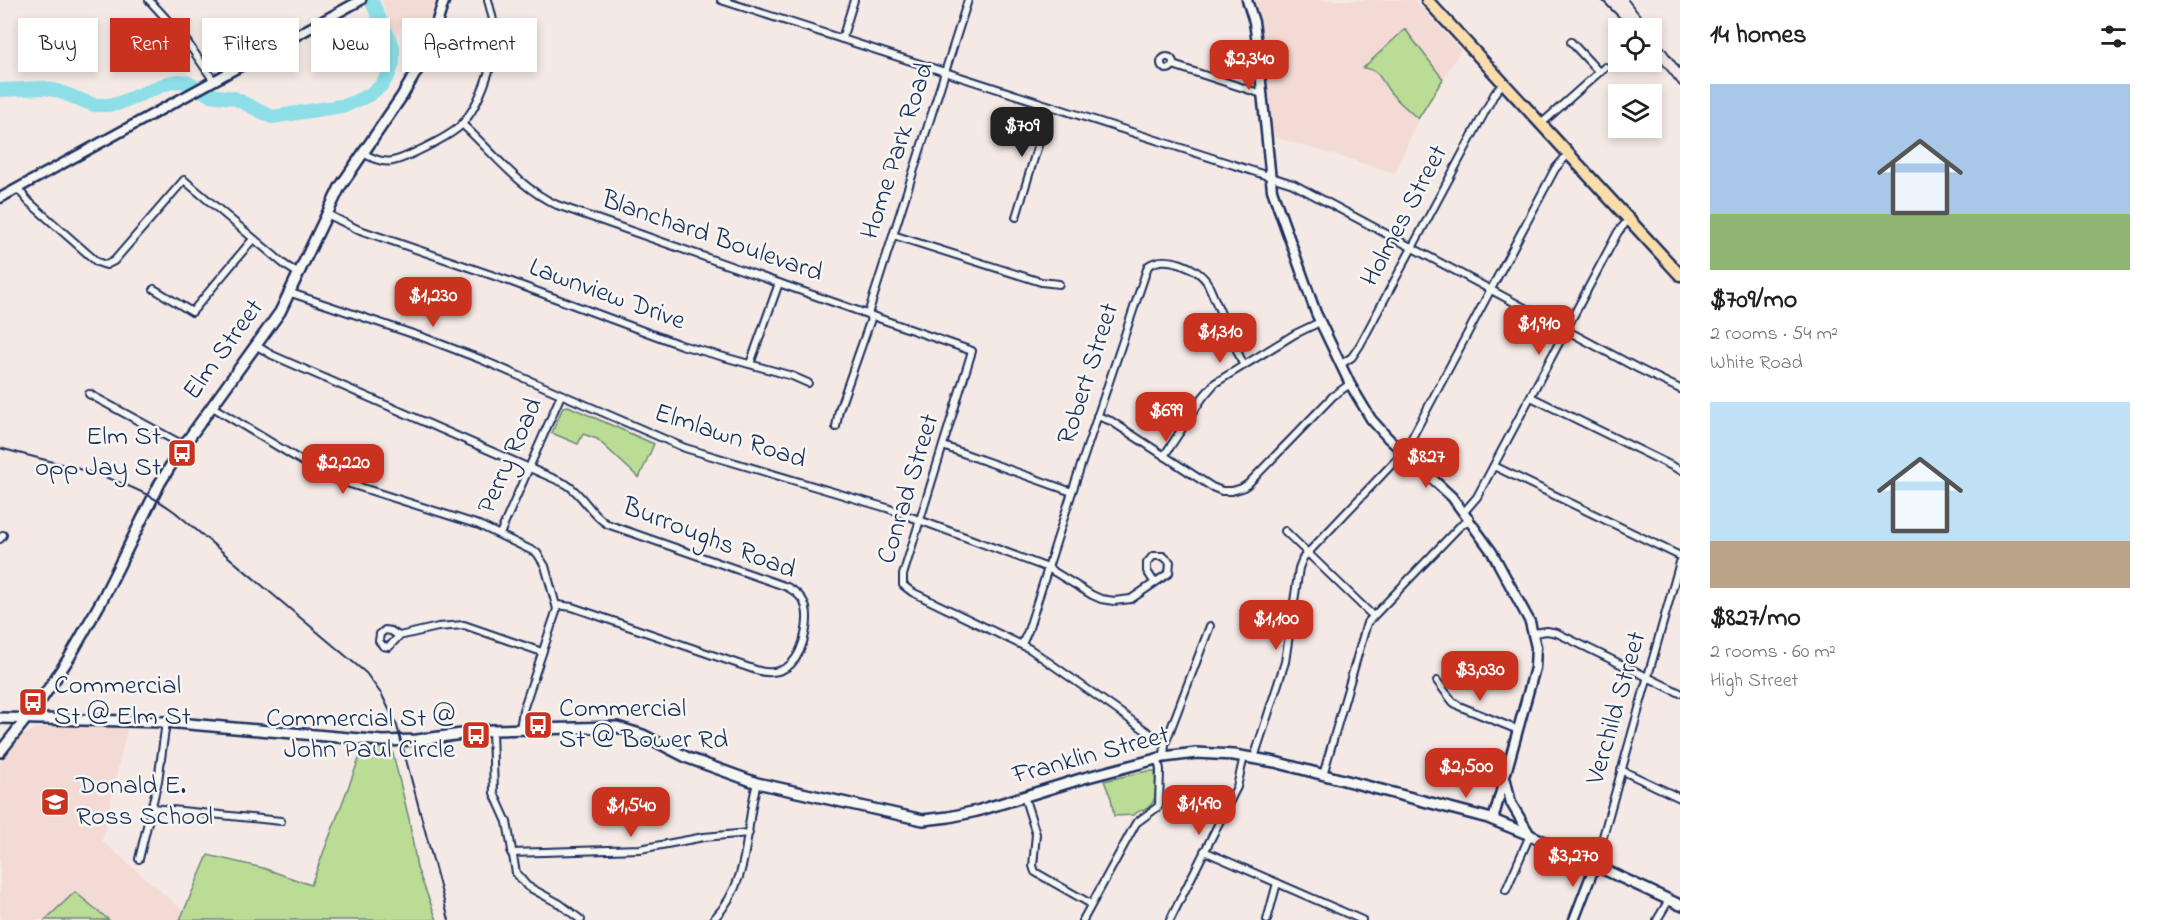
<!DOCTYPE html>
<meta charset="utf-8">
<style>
:root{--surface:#fff;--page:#f2f2f2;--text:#202124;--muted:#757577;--accent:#c8321e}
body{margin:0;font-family:"Indie Flower",sans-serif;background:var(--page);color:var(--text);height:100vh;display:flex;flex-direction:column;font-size:22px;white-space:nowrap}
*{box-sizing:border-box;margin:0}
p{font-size:20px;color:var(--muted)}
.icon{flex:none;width:33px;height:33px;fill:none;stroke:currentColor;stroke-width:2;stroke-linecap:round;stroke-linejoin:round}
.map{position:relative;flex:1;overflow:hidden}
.drawer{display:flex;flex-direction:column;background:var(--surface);width:480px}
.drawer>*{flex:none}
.top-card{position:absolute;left:18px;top:18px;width:570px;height:54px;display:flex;gap:12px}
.tools{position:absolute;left:1608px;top:18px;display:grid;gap:12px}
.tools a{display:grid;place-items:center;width:54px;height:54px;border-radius:0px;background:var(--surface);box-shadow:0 3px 9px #0003;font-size:30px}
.price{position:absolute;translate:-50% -51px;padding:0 14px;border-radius:12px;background:var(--accent);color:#fff;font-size:20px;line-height:39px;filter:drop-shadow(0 2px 3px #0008)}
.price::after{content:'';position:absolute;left:50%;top:36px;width:18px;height:14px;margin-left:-9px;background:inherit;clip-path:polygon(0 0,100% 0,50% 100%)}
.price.current{background:#222;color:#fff}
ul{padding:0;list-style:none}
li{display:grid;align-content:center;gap:12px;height:318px;padding:0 30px}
li span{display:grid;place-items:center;height:186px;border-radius:0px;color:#555}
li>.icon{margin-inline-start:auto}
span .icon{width:108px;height:108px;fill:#fffc;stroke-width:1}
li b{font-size:26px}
h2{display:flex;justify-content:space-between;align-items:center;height:72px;padding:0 30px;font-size:26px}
.tag{padding:0 21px;border-radius:0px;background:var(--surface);box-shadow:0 3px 9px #0003;font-size:21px;line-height:54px}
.tag.current{background:var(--accent);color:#fff}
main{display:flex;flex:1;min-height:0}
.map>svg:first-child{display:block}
.built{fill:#f4dad5}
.green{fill:#bbdc95;stroke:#6b867a;stroke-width:1.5}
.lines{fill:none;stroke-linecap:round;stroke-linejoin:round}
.river{stroke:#8ddee7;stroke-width:14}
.minor-casing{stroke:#1b2f5e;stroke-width:10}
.tertiary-casing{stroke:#1b2f5e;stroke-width:13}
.secondary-casing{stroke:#1b2f5e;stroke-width:14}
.primary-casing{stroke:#1b2f5e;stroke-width:15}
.minor{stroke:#f6f6f2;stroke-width:6}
.tertiary{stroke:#f6f6f2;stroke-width:8}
.secondary{stroke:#f6f6f2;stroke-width:9}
.primary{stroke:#faddab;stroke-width:10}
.rail{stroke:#1b2f5e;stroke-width:2}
.labels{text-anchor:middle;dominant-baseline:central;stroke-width:5;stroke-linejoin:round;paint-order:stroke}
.street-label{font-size:27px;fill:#1b2f5e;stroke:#f6f6f2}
.poi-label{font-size:27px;fill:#1b2f5e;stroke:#f6f6f2;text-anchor:start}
</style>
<main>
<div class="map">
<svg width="1680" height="920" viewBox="0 0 1680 920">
<rect width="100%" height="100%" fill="#f5e9e5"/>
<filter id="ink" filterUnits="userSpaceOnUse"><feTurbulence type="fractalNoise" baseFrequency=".0167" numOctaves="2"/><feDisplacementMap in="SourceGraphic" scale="12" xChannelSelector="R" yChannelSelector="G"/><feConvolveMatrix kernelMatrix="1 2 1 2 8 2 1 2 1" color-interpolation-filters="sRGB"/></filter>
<g filter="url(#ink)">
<g class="built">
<polygon points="381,0 435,0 427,29 400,25 396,38"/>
<polygon points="1255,0 1414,0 1461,50 1418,119 1395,173 1274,137 1261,23"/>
<polygon points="128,725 102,841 184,911 180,920 109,920 75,892 45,920 0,920 0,763 21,737 36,728"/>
</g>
<g class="green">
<path d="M1405,29l38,50 -25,40c-9,-9 -20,-17 -28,-27 -9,-11 -10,-23 -27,-24z"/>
<polygon points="568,406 654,444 639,478 597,439 583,434 578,444 552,433 563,407"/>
<polygon points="364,746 392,750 409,819 417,868 437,920 180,920 208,855 263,868 311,885"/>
<path d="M1148,771h7c1,12 4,30 -8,37 -6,3 -9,2 -13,7l-20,1 -3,-18 -7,-17z"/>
<polygon points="75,892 109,920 45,920"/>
</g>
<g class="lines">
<polyline class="river" points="0,90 44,88 58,91 94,105 106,105 117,104 168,83 179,81 186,82 210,95 234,98 272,117 347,105 369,95 381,86 389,74 393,63 393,47 371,0"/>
<g class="minor-casing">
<g id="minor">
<polyline points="149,0 185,39 214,81"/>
<polyline points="721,0 1293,184 1637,368 1680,389"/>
<polyline points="842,39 854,0"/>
<polyline points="1571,42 1599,72"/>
<circle cx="1167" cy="63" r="6"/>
<polyline points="1173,65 1262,94"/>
<path d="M462,124c31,28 56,63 95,81l415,146 -69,224v10l9,7 118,57 135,95"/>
<polyline points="1541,124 1605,67"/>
<path d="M363,153c25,15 34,8 59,-4 12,-6 25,-12 36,-21 20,-18 37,-65 37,-92 0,-12 -4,-24 -7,-36"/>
<polyline points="18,189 29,202 97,262 106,265 114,261 184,180 285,265 299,274"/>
<polyline points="327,214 357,229 509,281 681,345 792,376 808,383"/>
<polyline points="1016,217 1050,106"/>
<polyline points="893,235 1041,282 1059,284"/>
<polyline points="154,289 192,312 253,239"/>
<polyline points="291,293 425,338 480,359 685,448 887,508 1048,568 1092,595 1101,599 1114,601 1131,599 1169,573 1170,562 1163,556 1153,556 1147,563 1147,571 1154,582"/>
<polyline points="868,314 968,0"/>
<path d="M257,346l15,9 294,129c18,11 24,30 41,40l180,63c6,3 11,7 15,12 11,15 2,52 -11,65 -10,9 -24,10 -35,6l-184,-63 -15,-2"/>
<polyline points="750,364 779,283"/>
<polyline points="1340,365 1352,357 1360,345 1495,93 1503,83"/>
<polyline points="89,394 183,445"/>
<polyline points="1531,397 1680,470"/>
<polyline points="211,406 328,477 479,525 537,553 545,566 557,609 523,710 520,729"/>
<polyline points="1097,416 1111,421 1212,487 1222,491 1232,491 1242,488 1248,484 1333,396 1350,384"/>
<polyline points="836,427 839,410 872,316"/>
<polyline points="943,446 1072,492"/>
<polyline points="1164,456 1203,397 1215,383 1295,334 1320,322"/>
<polyline points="1494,466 1680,556"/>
<polyline points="1464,512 1477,497 1618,232 1629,219"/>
<polyline points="1285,531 1373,616"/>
<polyline points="500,534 561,395"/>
<polyline points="0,539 3,535"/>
<polygon points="385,630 391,631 399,636 389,647 383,646 379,641 380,634"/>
<polyline points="1534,633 1547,631 1557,633 1680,693"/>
<polyline points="399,636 438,627 464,625 542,652"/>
<path d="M1022,644l6,-13 44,-139 76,-226c17,-13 51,1 60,18l35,80"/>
<polyline points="1437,681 1453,702 1459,706 1518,730"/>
<polyline points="492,730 494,793 507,822 516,873 527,886 560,904 581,920"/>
<polyline points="1164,757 1165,744 1210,626"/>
<polyline points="1254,758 1285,662 1299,568 1303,558 1397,459 1408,445 1555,169 1569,153"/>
<polyline points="1621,770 1680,798"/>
<polyline points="1323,775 1367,623 1459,527 1470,519"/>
<polyline points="1024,796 1036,834 1033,866 1035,872 1091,904"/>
<polyline points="152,808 281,821"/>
<polyline points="1204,851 1362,920"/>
<polyline points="511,853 640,849 704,837 749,833"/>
<polyline points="139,859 158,781 166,722"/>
<polyline points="1595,865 1680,562"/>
<polyline points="1506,890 1530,835"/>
<path d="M713,920c40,-42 30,-88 44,-137"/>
<polyline points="1083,920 1136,823 1159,806 1160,770 1158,759"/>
<polyline points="1170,920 1237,787 1244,756"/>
<polyline points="1267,920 1277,883"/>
<polyline points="1657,920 1669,900"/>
</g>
</g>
<g class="tertiary-casing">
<g id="tertiary">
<polyline points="1247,0 1254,22 1257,43 1272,190 1316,313 1350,384 1371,419 1388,438 1452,497 1492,552 1530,622 1536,647 1535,668 1493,820"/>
<polyline points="0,198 361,0"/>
<polyline points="1506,781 1511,803 1530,835"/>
<polyline points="1574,920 1595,865"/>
</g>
</g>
<g class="secondary-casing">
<g id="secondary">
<polyline points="0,718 166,722 383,741 417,740 492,730 617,727 643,735 688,758 757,783 923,820 949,817 977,811 1084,778 1164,757 1196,753 1234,755 1275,762 1488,818 1530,835 1680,905"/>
<polyline points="0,752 41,700 69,658 102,600 160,483 179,452 280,312 340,187 402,96 419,67 432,38 444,0"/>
</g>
</g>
<g class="primary-casing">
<polyline id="primary" points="1427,0 1680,275"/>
</g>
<use href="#minor" class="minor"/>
<use href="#tertiary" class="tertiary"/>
<use href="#secondary" class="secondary"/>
<use href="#primary" class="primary"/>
<g class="rail">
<polyline points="1602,0 1630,28"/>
<polyline points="1628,0 1650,28"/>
<polyline points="1652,31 1680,69"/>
<polyline points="1652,51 1680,86"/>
<path d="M0,448c57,16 127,28 175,64l191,161 16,22 15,31 52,194"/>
</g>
</g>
</g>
<defs>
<g id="bus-square" transform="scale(1.5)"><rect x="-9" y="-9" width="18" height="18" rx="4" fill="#c8321e" stroke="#f6f6f2"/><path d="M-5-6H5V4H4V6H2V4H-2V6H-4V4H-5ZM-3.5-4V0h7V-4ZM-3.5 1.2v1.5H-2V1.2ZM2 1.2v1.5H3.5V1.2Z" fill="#fff"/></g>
<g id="school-square" transform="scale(1.5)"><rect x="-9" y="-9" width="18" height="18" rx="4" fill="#c8321e" stroke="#f6f6f2"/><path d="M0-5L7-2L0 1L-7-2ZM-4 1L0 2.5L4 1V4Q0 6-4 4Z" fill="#fff"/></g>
</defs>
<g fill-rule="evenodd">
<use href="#bus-square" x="182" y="453"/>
<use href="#bus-square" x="33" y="702"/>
<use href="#bus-square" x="538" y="725"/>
<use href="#bus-square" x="476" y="735"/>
<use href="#school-square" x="55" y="802"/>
</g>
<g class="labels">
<g class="street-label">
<text transform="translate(898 151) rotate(-72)">Home Park Road</text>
<text transform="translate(1405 216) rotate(-62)">Holmes Street</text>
<text transform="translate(712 237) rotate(19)">Blanchard Boulevard</text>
<text transform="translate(607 295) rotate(20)">Lawnview Drive</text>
<text transform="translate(224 350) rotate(-54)">Elm Street</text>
<text transform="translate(1089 374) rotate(-72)">Robert Street</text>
<text transform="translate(730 437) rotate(18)">Elmlawn Road</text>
<text transform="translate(511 456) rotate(-66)">Perry Road</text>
<text transform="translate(909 489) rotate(-73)">Conrad Street</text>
<text transform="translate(709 539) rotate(21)">Burroughs Road</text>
<text transform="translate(1617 708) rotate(-74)">Verchild Street</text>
<text transform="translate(1091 756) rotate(-15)">Franklin Street</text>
</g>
<g class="poi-label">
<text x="161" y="437" text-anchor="end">Elm St<tspan x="161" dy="31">opp Jay St</tspan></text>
<text x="54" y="686">Commercial<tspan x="54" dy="31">St @ Elm St</tspan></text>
<text x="559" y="709">Commercial<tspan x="559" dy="31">St @ Bower Rd</tspan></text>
<text x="455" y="719" text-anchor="end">Commercial St @<tspan x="455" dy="31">John Paul Circle</tspan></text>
<text x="76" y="786">Donald E.<tspan x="76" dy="31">Ross School</tspan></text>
</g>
</g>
</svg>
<div class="tools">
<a><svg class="icon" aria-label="locate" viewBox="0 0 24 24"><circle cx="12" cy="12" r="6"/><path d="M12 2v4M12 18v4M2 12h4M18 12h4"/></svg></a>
<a><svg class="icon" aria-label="layers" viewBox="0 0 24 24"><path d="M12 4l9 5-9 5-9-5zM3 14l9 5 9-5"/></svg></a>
</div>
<b class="price" style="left:1249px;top:91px">$2,340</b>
<b class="price current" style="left:1022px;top:158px">$709</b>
<b class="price" style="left:433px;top:328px">$1,230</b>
<b class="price" style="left:1539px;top:356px">$1,910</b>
<b class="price" style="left:1220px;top:364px">$1,310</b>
<b class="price" style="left:1166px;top:443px">$699</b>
<b class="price" style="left:1426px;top:489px">$827</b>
<b class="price" style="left:343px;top:495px">$2,220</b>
<b class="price" style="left:1276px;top:651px">$1,100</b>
<b class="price" style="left:1480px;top:702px">$3,030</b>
<b class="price" style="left:1466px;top:799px">$2,500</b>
<b class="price" style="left:1199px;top:836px">$1,490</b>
<b class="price" style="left:631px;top:838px">$1,540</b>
<b class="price" style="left:1573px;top:888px">$3,270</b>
<div class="top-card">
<a class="tag">Buy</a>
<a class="tag current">Rent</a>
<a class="tag">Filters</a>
<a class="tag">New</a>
<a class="tag">Apartment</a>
</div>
</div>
<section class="drawer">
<h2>14 homes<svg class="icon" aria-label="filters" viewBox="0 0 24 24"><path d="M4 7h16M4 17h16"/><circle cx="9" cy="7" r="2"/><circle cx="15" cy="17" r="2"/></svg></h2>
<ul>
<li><span style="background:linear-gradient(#a9c7e8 70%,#8fb573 0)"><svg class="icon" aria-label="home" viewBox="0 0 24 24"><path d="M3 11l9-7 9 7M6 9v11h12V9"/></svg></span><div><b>$709/mo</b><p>2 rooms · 54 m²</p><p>White Road</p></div></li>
<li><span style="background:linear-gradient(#bfe0f5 75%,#b9a48a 0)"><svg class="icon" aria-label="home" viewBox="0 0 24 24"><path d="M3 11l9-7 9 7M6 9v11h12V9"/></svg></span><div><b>$827/mo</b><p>2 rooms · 60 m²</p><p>High Street</p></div></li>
</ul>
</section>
</main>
